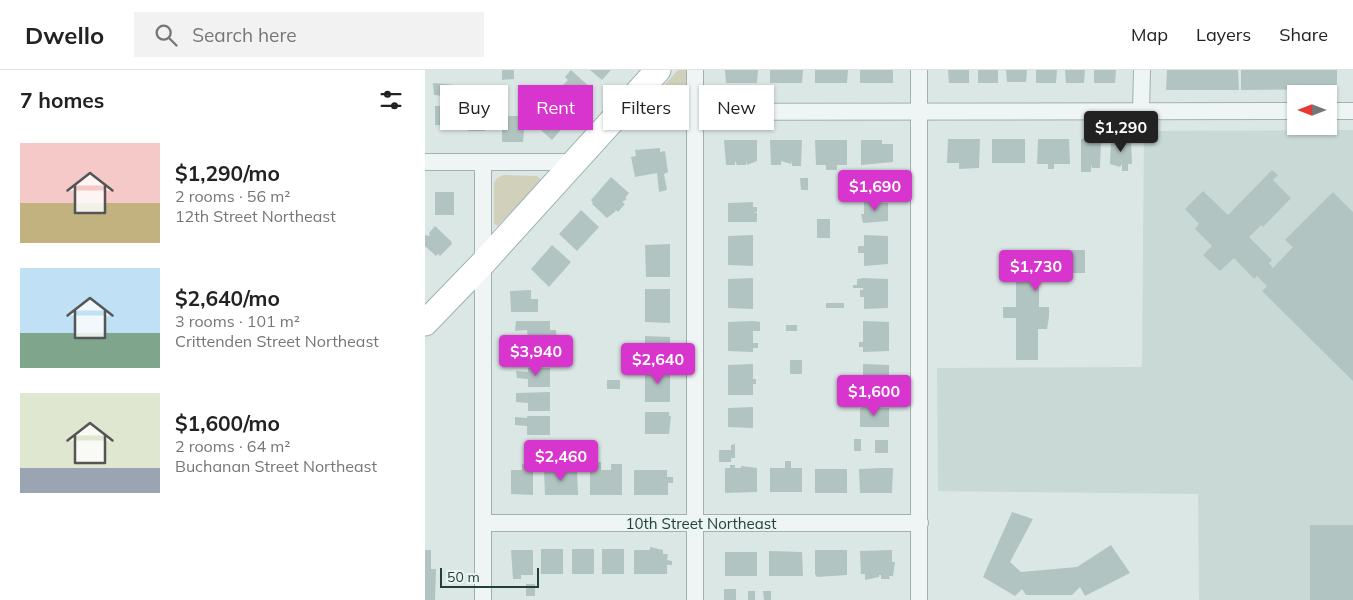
<!DOCTYPE html>
<meta charset="utf-8">
<style>
:root{--surface:#fff;--page:#f2f2f2;--text:#222;--muted:#767676;--line:#e0e0e0;--accent:#d735ce}
body{margin:0;font-family:Mulish,sans-serif;background:var(--page);color:var(--text);height:100vh;display:flex;flex-direction:column;font-size:19px;white-space:nowrap}
*{box-sizing:border-box;margin:0}
p{font-size:16px;color:var(--muted)}
.icon{flex:none;width:28px;height:28px;fill:none;stroke:currentColor;stroke-width:2;stroke-linecap:round;stroke-linejoin:round}
.map{position:relative;flex:1;overflow:hidden}
.details{display:flex;flex-direction:column;background:var(--surface);width:425px}
.details>*{flex:none}
.hud{position:absolute;left:15px;top:15px;width:475px;height:45px;display:flex;gap:10px}
.needle{width:32px;rotate:270deg}
.fabs{position:absolute;left:862px;top:15px;display:grid;gap:10px}
.fabs a{display:grid;place-items:center;width:50px;height:50px;border-radius:0px;background:var(--surface);box-shadow:0 1px 4px #0004;font-size:25px}
.scale{position:absolute;left:15px;bottom:12px;width:99px;box-sizing:border-box;padding-left:5px;border:2px solid #243e39;border-top:0;font-size:14px;line-height:18px;white-space:nowrap;color:#243e39;-webkit-text-stroke:4px #eaf5f2;paint-order:stroke}
.price{position:absolute;translate:-50% -42px;padding:0 11px;border-radius:5px;background:var(--accent);color:#fff;font-size:16px;line-height:32px;filter:drop-shadow(0 1px 2px #0008)}
.price::after{content:'';position:absolute;left:50%;top:30px;width:15px;height:11px;margin-left:-8px;background:inherit;clip-path:polygon(0 0,100% 0,50% 100%)}
.price.current{background:#222;color:#fff}
ul{padding:0;list-style:none}
li{display:flex;align-items:center;gap:15px;height:125px;padding:0 20px}
li span{display:grid;place-items:center;flex:none;width:140px;height:100px;border-radius:0px;color:#555}
li>.icon{margin-inline-start:auto}
span .icon{width:60px;height:60px;fill:#fffc;stroke-width:1}
li b{font-size:21px}
h2{display:flex;justify-content:space-between;align-items:center;height:60px;padding:0 20px;font-size:21px}
.chip{padding:0 18px;border-radius:0px;background:var(--surface);box-shadow:0 1px 4px #0004;font-size:18px;line-height:45px}
.chip.current{background:var(--accent);color:#fff}
header{display:flex;align-items:center;gap:30px;box-sizing:border-box;height:70px;padding:0 25px;background:var(--surface);border-bottom:1px solid var(--line)}
header strong{font-size:24px}
nav{display:flex;gap:28px;margin-inline-start:auto;font-size:18px}
.search{width:350px;height:45px;background:var(--page);display:flex;align-items:center;gap:12px;box-sizing:border-box;padding:0 18px;border-radius:0px;color:var(--muted);font-size:19px}
main{display:flex;flex:1;min-height:0}
.map>svg:first-child{display:block}
.built{fill:#c9d9d5}
.green{fill:#d1d0bb}
.building{fill:#b2c4c1}
.lines{fill:none;stroke-linecap:round;stroke-linejoin:round}
.street-casing{stroke:#a0b1ae;stroke-width:18}
.primary-casing{stroke:#9ab3ae;stroke-width:27}
.street{stroke:#eef5f4;stroke-width:16}
.primary{stroke:#fff;stroke-width:25}
.labels{text-anchor:middle;dominant-baseline:central;stroke-width:4;stroke-linejoin:round;paint-order:stroke}
.street-label{font-size:15px;fill:#243e39;stroke:#eaf5f2}
</style>
<header>
<strong>Dwello</strong>
<div class="search"><svg class="icon" aria-label="search" viewBox="0 0 24 24"><circle cx="10" cy="10" r="6"/><path d="M15 15l6 6"/></svg>Search here</div>
<nav><a>Map</a><a>Layers</a><a>Share</a></nav>
</header>
<main>
<section class="details">
<h2>7 homes<svg class="icon" aria-label="filters" viewBox="0 0 24 24"><path d="M4 7h16M4 17h16"/><circle cx="9" cy="7" r="2"/><circle cx="15" cy="17" r="2"/></svg></h2>
<ul>
<li><span style="background:linear-gradient(#f6c9c9 60%,#c2b280 0)"><svg class="icon" aria-label="home" viewBox="0 0 24 24"><path d="M3 11l9-7 9 7M6 9v11h12V9"/></svg></span><div><b>$1,290/mo</b><p>2 rooms · 56 m²</p><p>12th Street Northeast</p></div></li>
<li><span style="background:linear-gradient(#bfe0f5 65%,#7fa58c 0)"><svg class="icon" aria-label="home" viewBox="0 0 24 24"><path d="M3 11l9-7 9 7M6 9v11h12V9"/></svg></span><div><b>$2,640/mo</b><p>3 rooms · 101 m²</p><p>Crittenden Street Northeast</p></div></li>
<li><span style="background:linear-gradient(#dfe7d0 75%,#9aa5b1 0)"><svg class="icon" aria-label="home" viewBox="0 0 24 24"><path d="M3 11l9-7 9 7M6 9v11h12V9"/></svg></span><div><b>$1,600/mo</b><p>2 rooms · 64 m²</p><p>Buchanan Street Northeast</p></div></li>
</ul>
</section>
<div class="map">
<svg width="928" height="530" viewBox="0 0 928 530">
<rect width="100%" height="100%" fill="#dbe7e5"/>
<polygon class="built" points="928,60 928,530 774,530 773,424 513,421 512,298 717,297 719,61"/>
<g class="green">
<polygon points="253,0 263,0 262,28 231,28 231,24"/>
<polygon points="78,105 112,106 116,110 73,156 69,154 69,114 71,109"/>
</g>
<g class="building">
<polygon points="77,0 89,0 89,9 77,10"/>
<polygon points="146,0 168,20 147,43 127,26 143,10 140,7"/>
<polygon points="165,0 186,0 177,10"/>
<polygon points="300,0 333,0 332,13 301,13"/>
<polygon points="345,0 378,0 377,13 345,13"/>
<polygon points="390,0 423,0 422,13 390,13"/>
<rect x="435" y="0" width="33" height="13"/>
<polygon points="523,0 544,0 544,13 524,13"/>
<rect x="553" y="0" width="20" height="13"/>
<polygon points="581,0 602,0 601,12 582,12"/>
<polygon points="611,0 632,0 631,13 611,13"/>
<polygon points="640,0 660,0 659,13 641,13"/>
<polygon points="669,0 691,0 690,13 669,13"/>
<polygon points="742,0 813,0 814,20 741,20"/>
<polygon points="816,0 912,0 912,19 816,20"/>
<polygon points="8,13 30,15 30,27 9,25"/>
<rect x="43" y="15" width="9" height="12"/>
<polygon points="27,32 31,33 32,36 32,55 10,55 10,36 27,36"/>
<polygon points="122,36 141,54 127,70 107,52"/>
<polygon points="41,39 63,39 63,58 60,58 60,61 43,61 43,58 41,58"/>
<polygon points="77,46 99,46 99,55 103,55 103,60 99,60 98,72 77,72"/>
<polygon points="523,69 555,69 554,98 534,99 534,93 522,93"/>
<rect x="567" y="69" width="33" height="24"/>
<polygon points="613,69 644,69 645,94 629,94 629,99 623,99 623,94 612,94"/>
<polygon points="656,69 676,69 675,98 667,98 666,94 666,102 656,102"/>
<polygon points="686,69 706,70 707,94 703,94 703,101 697,101 697,94 695,97 685,94"/>
<polygon points="299,70 332,70 332,91 322,95 322,91 321,95 312,95 310,91 310,95 301,95"/>
<polygon points="345,70 377,70 376,96 367,96 367,91 366,94 356,91 356,95 346,95"/>
<polygon points="390,70 422,70 422,95 412,95 412,100 401,100 401,95 391,95"/>
<polygon points="436,70 457,70 457,74 468,74 468,92 436,95"/>
<polygon points="235,78 235,82 240,81 243,102 239,104 242,120 234,122 232,103 210,107 206,87 211,86 210,80"/>
<polygon points="847,100 853,105 848,110 866,128 838,157 836,155 824,167 847,190 844,193 848,198 868,177 860,170 908,122 928,142 928,311 837,221 842,216 832,206 829,209 809,188 795,201 778,185 787,176 770,159 774,154 760,139 778,121 803,145"/>
<polygon points="186,107 204,123 200,128 202,129 197,132 200,134 193,142 190,139 191,141 182,148 167,134 168,133 166,130"/>
<polygon points="375,108 383,108 383,120 376,120"/>
<rect x="10" y="122" width="19" height="23"/>
<polygon points="328,132 328,137 332,137 332,142 328,142 332,143 332,152 303,152 303,133"/>
<polygon points="439,132 463,133 463,151 438,153 436,144 439,144"/>
<polygon points="156,140 174,157 152,181 134,164"/>
<rect x="392" y="149" width="13" height="19"/>
<polygon points="10,156 26,171 27,174 15,186 13,184 11,186 0,176 0,165 5,166 4,163"/>
<polygon points="328,165 328,196 303,195 303,166"/>
<polygon points="439,165 463,166 463,194 439,196 439,183 433,183 433,176 439,176"/>
<polygon points="245,174 245,207 221,207 220,175"/>
<polygon points="127,175 146,192 124,217 106,199"/>
<polygon points="582,180 660,180 660,203 614,203 614,237 624,237 624,247 622,259 613,259 613,290 591,290 591,248 578,248 578,237 591,237 591,203 582,203"/>
<polygon points="328,208 328,239 303,238 303,209"/>
<polygon points="438,208 463,209 463,238 439,239 439,227 435,227 435,220 438,220 438,218 428,218 428,215 432,215 432,209"/>
<polygon points="220,219 245,219 245,253 220,252"/>
<polygon points="106,220 106,229 113,229 113,242 86,242 85,221"/>
<rect x="401" y="233" width="18" height="5"/>
<polygon points="91,251 125,251 125,260 131,260 132,270 103,270 102,260 90,261"/>
<polygon points="328,251 335,252 335,261 328,261 328,273 333,273 333,278 328,278 328,282 303,281 303,252"/>
<polygon points="438,251 464,252 464,281 438,282 438,277 434,277 434,272 438,272"/>
<rect x="361" y="255" width="11" height="6"/>
<polygon points="220,266 245,267 245,289 220,288"/>
<polygon points="103,275 125,275 125,294 103,294 103,283 91,283 91,276 103,277"/>
<rect x="365" y="290" width="12" height="14"/>
<polygon points="328,294 328,309 331,309 331,314 328,314 328,325 303,325 303,295"/>
<polygon points="438,294 464,295 464,324 438,325 438,315 428,315 428,305 438,305"/>
<polygon points="103,298 125,298 125,317 103,317 103,309 92,308 91,301 103,302"/>
<polygon points="245,298 245,332 220,332 220,299"/>
<rect x="182" y="310" width="13" height="9"/>
<polygon points="125,322 125,341 103,341 103,333 91,332 91,323"/>
<polygon points="328,337 328,358 303,357 303,338"/>
<polygon points="438,337 464,338 464,357 435,357 435,339"/>
<polygon points="220,342 244,342 244,346 246,346 244,364 220,364"/>
<polygon points="102,346 125,346 125,365 102,365 102,356 90,355 90,347 102,348"/>
<rect x="429" y="369" width="7" height="12"/>
<rect x="450" y="370" width="13" height="13"/>
<polygon points="310,374 310,388 306,388 306,392 294,392 294,380 306,380 306,375"/>
<polygon points="360,391 366,391 366,398 377,398 377,422 345,422 345,398 360,398"/>
<polygon points="165,392 176,392 176,400 186,400 186,394 197,394 197,425 165,425"/>
<polygon points="97,394 108,394 108,425 86,424 86,400 97,400"/>
<polygon points="305,395 310,395 310,398 316,398 316,396 332,398 332,422 300,423 300,398 305,398"/>
<polygon points="457,398 468,398 467,423 435,423 434,399"/>
<rect x="390" y="399" width="32" height="24"/>
<polygon points="119,400 152,400 153,425 120,425"/>
<polygon points="209,400 242,400 242,407 248,407 248,413 243,413 243,425 209,425"/>
<polygon points="587,442 608,449 585,492 596,502 652,497 686,475 705,503 660,526 655,517 647,525 601,525 597,519 590,526 558,507"/>
<rect x="885" y="455" width="43" height="75"/>
<polygon points="225,477 238,480 238,484 243,484 242,490 247,491 247,495 242,495 242,504 209,504 209,480 225,480"/>
<rect x="116" y="479" width="22" height="25"/>
<rect x="147" y="479" width="22" height="25"/>
<rect x="177" y="479" width="22" height="25"/>
<polygon points="0,480 6,480 6,499 11,499 10,530 0,530"/>
<polygon points="86,480 108,480 108,505 96,505 96,509 88,509"/>
<polygon points="390,480 422,480 422,505 392,507 390,504"/>
<polygon points="467,480 467,492 470,492 468,506 464,506 465,509 456,509 456,505 454,505 454,507 440,510 440,504 436,504 435,481"/>
<polygon points="344,481 377,482 378,506 344,506"/>
<rect x="300" y="482" width="32" height="24"/>
<rect x="101" y="514" width="9" height="12"/>
<rect x="299" y="519" width="12" height="11"/>
<rect x="323" y="521" width="7" height="9"/>
<polygon points="338,521 346,521 346,530 339,530"/>
</g>
<g class="lines">
<g class="street-casing">
<g id="street">
<polyline points="270,0 270,530"/>
<polyline points="494,0 494,530"/>
<polyline points="197,39 258,42 871,41"/>
<polyline points="716,41 717,0"/>
<polyline points="904,41 928,41"/>
<polyline points="0,92 149,92"/>
<polyline points="58,453 495,453"/>
<polyline points="58,530 58,92"/>
</g>
</g>
<g class="primary-casing">
<polyline id="primary" points="0,253 58,193 233,0"/>
</g>
<use href="#street" class="street"/>
<use href="#primary" class="primary"/>
</g>
<g class="labels">
<g class="street-label">
<text x="276" y="453">10th Street Northeast</text>
</g>
</g>
</svg>
<div class="fabs">
<a><svg class="needle" viewBox="-14 -14 28 28"><path d="M0-13l5 13h-10z" fill="#e53935"/><path d="M0 13l5-13h-10z" fill="#767676"/></svg></a>
</div>
<div class="scale">50 m</div>
<b class="price current" style="left:696px;top:83px">$1,290</b>
<b class="price" style="left:450px;top:142px">$1,690</b>
<b class="price" style="left:611px;top:222px">$1,730</b>
<b class="price" style="left:111px;top:307px">$3,940</b>
<b class="price" style="left:233px;top:315px">$2,640</b>
<b class="price" style="left:449px;top:347px">$1,600</b>
<b class="price" style="left:136px;top:412px">$2,460</b>
<div class="hud">
<a class="chip">Buy</a>
<a class="chip current">Rent</a>
<a class="chip">Filters</a>
<a class="chip">New</a>
</div>
</div>
</main>
